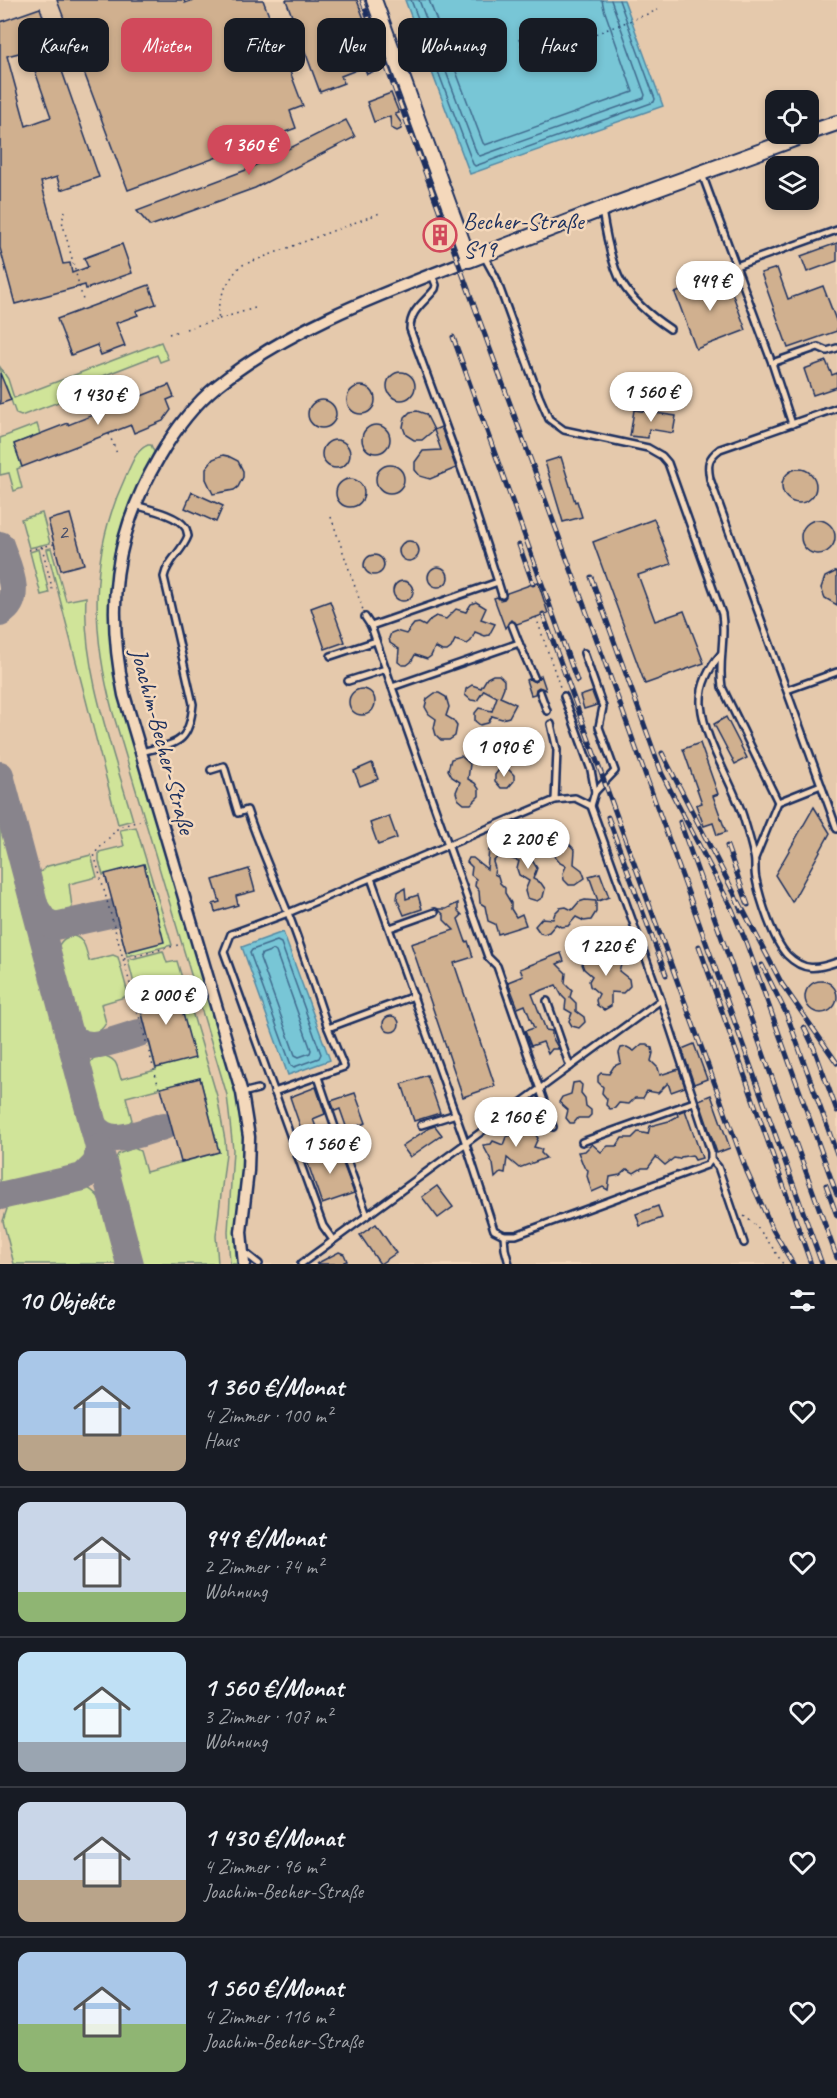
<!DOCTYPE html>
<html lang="de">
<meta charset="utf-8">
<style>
:root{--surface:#171b24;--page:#242831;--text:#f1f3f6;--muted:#9ea1a6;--line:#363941;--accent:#d1495b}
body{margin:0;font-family:Caveat,sans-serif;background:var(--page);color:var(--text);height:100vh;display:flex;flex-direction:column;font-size:22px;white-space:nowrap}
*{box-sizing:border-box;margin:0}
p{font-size:20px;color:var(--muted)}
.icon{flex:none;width:33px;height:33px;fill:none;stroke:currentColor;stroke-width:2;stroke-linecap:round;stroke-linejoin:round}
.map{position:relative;height:1264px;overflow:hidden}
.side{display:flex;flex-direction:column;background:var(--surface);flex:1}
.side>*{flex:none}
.banner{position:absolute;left:18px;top:18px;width:801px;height:54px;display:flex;gap:12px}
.tools{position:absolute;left:765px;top:90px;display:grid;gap:12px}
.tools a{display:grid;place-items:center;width:54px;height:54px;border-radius:12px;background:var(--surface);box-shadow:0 3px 9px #0003;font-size:30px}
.price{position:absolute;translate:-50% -51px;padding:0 14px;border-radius:21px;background:#fff;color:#222;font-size:20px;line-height:39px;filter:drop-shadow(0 2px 3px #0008)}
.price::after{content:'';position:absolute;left:50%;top:36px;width:18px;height:14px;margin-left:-9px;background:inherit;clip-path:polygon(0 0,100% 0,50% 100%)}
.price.active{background:var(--accent);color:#fff}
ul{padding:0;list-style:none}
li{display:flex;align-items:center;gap:18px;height:150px;padding:0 18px}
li+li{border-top:2px solid var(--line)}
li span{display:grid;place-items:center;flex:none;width:168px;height:120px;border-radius:12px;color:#555}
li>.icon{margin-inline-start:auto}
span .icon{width:72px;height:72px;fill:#fffc;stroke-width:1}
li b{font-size:26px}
h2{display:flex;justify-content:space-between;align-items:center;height:72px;padding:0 18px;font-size:26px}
.chip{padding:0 21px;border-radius:12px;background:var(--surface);box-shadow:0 3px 9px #0003;font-size:21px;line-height:54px}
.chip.active{background:var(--accent);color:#fff}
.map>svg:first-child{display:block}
.built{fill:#e5c9ac;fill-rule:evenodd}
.green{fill:#d0e499;stroke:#768a7c;stroke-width:1.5}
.water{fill:#78c6d6;stroke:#538aa6;stroke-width:1.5}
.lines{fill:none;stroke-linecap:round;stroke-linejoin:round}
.shore{stroke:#406b8e;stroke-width:1.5}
.taxiway{stroke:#88848c;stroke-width:28}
.building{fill:#d0b08f;stroke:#1b2f5e;stroke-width:1.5;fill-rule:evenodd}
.lane-casing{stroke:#1b2f5e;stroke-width:10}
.street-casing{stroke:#1b2f5e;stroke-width:15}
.secondary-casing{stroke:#1b2f5e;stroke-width:18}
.path{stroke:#1b2f5e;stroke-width:1.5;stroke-dasharray:1.5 4.5;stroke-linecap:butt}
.lane{stroke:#f4d8bb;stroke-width:5}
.street{stroke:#f4d8bb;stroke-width:10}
.secondary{stroke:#f4d8bb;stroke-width:14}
.rail-casing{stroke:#1b2f5e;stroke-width:5}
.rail{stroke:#f4d8bb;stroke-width:3;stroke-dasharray:9;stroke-linecap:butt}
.labels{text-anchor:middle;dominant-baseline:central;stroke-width:5;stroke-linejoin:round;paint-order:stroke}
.number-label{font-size:21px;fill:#484f6a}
.poi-label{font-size:24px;fill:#1b2f5e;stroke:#f4d8bb;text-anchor:start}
.street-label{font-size:24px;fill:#1b2f5e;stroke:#f4d8bb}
</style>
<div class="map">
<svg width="837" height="1264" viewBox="0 0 837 1264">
<rect width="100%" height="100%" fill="#f4d8bb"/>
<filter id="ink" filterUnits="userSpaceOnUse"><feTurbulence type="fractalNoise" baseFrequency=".0167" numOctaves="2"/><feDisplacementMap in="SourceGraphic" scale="12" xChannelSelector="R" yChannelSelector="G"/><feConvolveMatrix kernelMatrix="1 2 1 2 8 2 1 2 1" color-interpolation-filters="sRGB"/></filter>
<g filter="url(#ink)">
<path class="built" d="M0,0h405l66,174 192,-68 -39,-106h213v1264h-837zM776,100h32v34h-32zM776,166h32v34h-32z"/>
<g class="green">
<polygon points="161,342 168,359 160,362 157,355 85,383 88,391 21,416 16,414 6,386 0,387 0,367 8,379 14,398"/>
<polygon points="37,424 40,434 14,444 22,467 17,469 22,488 14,491 9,473 0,475 0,438"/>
<path d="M148,445h3l3,7c-8,22 -21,41 -29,63 -21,63 -21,130 -3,194l115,386c5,27 9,53 6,80 -3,30 -13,59 -5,89h-8l-2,-32 5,-82 -6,-55 -114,-382c-22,-81 -24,-158 12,-235 6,-12 10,-28 23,-33z"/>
<polygon points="42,513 50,543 29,548 21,519"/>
<path d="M51,548l15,53 20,-4c-4,73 27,153 47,223l-15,4 -71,-275z"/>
<polygon points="39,549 49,593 41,595 30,552"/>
<polygon points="0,808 88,1145 83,1162 72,1172 10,1188 0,1185"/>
<polygon points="136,827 172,945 127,956 106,875 103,875 99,861 99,852 124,846 120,830"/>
<path d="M91,855l6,22 -28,7 3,23c-20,27 -39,-15 -33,-34l9,-7z"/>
<path d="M74,936c12,4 12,15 15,25l24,-6 5,2 9,33 -2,7 -24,7 5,19c-5,9 -15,15 -25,10l-7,-11 -17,-66c0,-12 5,-19 17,-20z"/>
<path d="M163,951l4,12 10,-2 40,135 8,44 1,13 -10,83 2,28h-79l-26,-99 5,-11 16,-6 6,3 6,21 73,-20 -19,-74 -74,19 6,23c-5,7 -12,10 -20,8 -4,-1 -10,-5 -11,-8 -5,-8 -14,-47 -12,-54 3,-12 18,-13 26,-4 3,4 4,12 6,17l35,-9 -28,-110z"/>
<path d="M75,1185c35,1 39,53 46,79h-107l-11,-43 5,-15 15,-8z"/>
</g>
<g class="water">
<polygon points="405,0 624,0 663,106 470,174"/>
<polygon points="283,932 330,1060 288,1075 242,947"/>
</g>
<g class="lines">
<g class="shore">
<polyline points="411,0 473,164 475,166 654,102 655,99 619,0"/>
<polyline points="419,0 477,154 480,156 644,98 645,95 611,0"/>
<polyline points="429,0 483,143 485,145 633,92 604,9 602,0"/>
<polygon points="277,941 281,943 321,1054 319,1058 294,1067 291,1065 250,953 252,950"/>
<polygon points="273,950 276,952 311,1050 310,1053 299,1057 295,1055 260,958 262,954"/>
</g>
<g class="taxiway">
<path d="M0,545c7,21 25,53 0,68"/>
<polyline points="0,775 130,1264"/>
<polyline points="36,909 44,921 55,926 114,913"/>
<path d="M68,1032c15,25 48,7 71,1"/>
<path d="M93,1125c15,25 48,7 71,1"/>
<polyline points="0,1196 83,1177 97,1163 99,1148"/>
</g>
</g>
<g class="building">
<polygon points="57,0 184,0 185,3 193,0 263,0 303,106 290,111 296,128 128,190"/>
<polygon points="286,0 357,0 382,68 367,74 364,67 341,76 344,83 320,92"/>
<path d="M40,8l59,169 -38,13 -4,-13 -16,5 22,82 7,-1 2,10 16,-6 -4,-9 38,-14 10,29 -46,16 -1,-4 -70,19 -15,-56v-226zM23,52l7,18 4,-2 17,49 -25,9 -19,-70z"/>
<polygon points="391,93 399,113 395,114 402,124 401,129 397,131 391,128 390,116 374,122 367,102"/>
<polygon points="346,120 355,137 255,188 150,226 137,211 246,170"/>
<polygon points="837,243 837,261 807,272 801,256"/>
<polygon points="777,268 788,299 823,286 837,323 837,331 788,348 761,273"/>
<polygon points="725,274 746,330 696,349 675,293"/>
<polygon points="149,285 156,304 136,311 138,315 116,323 125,346 101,355 97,345 71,355 57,319"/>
<polygon points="826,361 832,375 837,373 837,387 813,395 804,369"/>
<circle cx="401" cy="386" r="14"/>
<polygon points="0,373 11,400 0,404"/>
<polygon points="169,385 174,397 167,400 171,410 163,421 134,433 131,425 22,467 14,444 68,423 68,425"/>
<circle cx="361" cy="400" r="14"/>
<circle cx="322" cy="414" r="14"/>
<polygon points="634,410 676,416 673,433 649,429 648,438 630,436"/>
<polygon points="417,411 426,414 434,430 441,427 456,468 430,479 420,476 415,470 415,462 423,451 441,450 434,430 422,440 414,440 406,435 403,427 405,417 410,412"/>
<circle cx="376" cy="439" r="14"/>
<circle cx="336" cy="454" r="14"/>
<polygon points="223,455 228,456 238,461 243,471 243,477 238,487 234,490 213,494 206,479 206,468 213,459"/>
<polygon points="561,457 575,502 577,501 582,517 563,522 545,462"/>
<circle cx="390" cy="479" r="14"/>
<circle cx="799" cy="486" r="17"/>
<circle cx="350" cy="493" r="14"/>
<polygon points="192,492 223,506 216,522 185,508"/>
<polygon points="70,514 84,564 61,570 48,520"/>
<polygon points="654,519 671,564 638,575 655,621 684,611 704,663 645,684 593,542"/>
<circle cx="818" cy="537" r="17"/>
<circle cx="409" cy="551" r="10"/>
<circle cx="374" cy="565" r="10"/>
<circle cx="438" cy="577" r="10"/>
<polygon points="837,571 837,605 825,598 821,588 825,577"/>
<circle cx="403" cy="591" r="10"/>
<polygon points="538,582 548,613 517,624 511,620 505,628 494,598 497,597 500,600 504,599 507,593"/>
<polygon points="330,601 345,642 325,649 311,608"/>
<polygon points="476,602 486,608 481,619 495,624 489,635 485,636 475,632 471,641 467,644 455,640 451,648 447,651 442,651 435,647 431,656 427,659 415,655 411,662 407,665 402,665 398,662 399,649 390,643 389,638 391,633 396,631 406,634 414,624 419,623 425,626 431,619 436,616 446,619 456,609 466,612 471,604"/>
<polygon points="493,675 499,675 504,680 504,687 500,697 516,704 509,717 502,719 492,716 488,723 480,725 475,721 475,713 479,708 492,711 497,697 484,690 477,701 471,700 465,695 466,689 472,685 481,688 487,678"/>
<polygon points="541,675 546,690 539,687 536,689 535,694 531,695 526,680 529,679 535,682"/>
<circle cx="362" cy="702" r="13"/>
<polygon points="592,692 597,705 584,709 580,696"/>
<polygon points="435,693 439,693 446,697 449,707 446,716 453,720 457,726 455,736 449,740 441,740 436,735 434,728 436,719 429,714 425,707 427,699"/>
<polygon points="726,717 747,758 735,764 714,724"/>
<polygon points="514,737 524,739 527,744 526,751 521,756 505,754 509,742"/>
<polygon points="700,743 718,794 713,796 726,832 717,835 713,823 704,826 696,805 702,803 683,749"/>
<polygon points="461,756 470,764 468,779 475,783 479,789 479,796 471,804 464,804 458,799 456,792 460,782 452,777 448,770 451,759"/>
<polygon points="372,763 378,779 360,786 354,771"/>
<polygon points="501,767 509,770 514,775 514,781 508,788 501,788 495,781 495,775"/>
<polygon points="814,807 830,833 792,902 775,875"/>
<polygon points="389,816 397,838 378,845 370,823"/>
<polygon points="557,827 563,829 566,833 564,843 570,845 575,850 574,864 582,870 585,878 575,885 569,885 564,880 563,873 566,866 560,863 555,857 557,845 550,834 553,830"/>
<polygon points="529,841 534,843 536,847 535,852 530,857 537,868 533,879 541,883 545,889 543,897 537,901 527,898 525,891 529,881 519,875 517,869 519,861 512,859 507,854 512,847 521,848 525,843"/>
<polygon points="492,849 496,850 500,854 493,862 495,868 494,874 498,876 500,883 505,888 505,893 511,903 511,909 516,917 522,914 526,925 498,934 495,924 488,921 485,906 480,903 479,891 475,886 476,879 471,875 472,867 467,862 469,858 473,858 487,869 489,850"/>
<polygon points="144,864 164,942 126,952 105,874"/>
<polygon points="249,869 255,891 236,896 238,905 215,912 213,904 220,902 213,880"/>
<polygon points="600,873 609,897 598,901 589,876"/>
<polygon points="405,888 406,899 418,895 422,909 404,915 397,899 398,892"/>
<polygon points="585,900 596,901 596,912 591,920 584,921 576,917 568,926 561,927 556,924 549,932 544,934 540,933 535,926 542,918 553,919 555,913 560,908 566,907 572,910 579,902"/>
<polygon points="458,903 458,911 462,915 458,919 466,942 468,941 473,957 454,963 495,1086 463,1097 411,944 454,930 444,920 444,915 438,909 446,909"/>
<polygon points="609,951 616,951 621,956 622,962 619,971 629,979 630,986 623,993 611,992 611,1006 604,1010 597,1005 596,1000 599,994 590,986 589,981 592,976 584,969 582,964 584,959 588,957 593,957 599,961"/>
<polygon points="561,953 564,961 557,964 566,973 565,983 572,990 570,997 576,1003 576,1011 584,1017 585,1022 579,1028 572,1026 569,1021 572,1013 565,1009 566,1000 562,996 556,985 532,994 546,1030 552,1031 552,1037 559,1049 552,1049 548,1054 543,1042 531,1046 525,1031 534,1028 525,1005 518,1008 508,982 523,976 520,969"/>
<circle cx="821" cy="997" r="16"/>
<polygon points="175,984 195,1058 156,1068 137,994"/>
<circle cx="391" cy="1024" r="8"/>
<polygon points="642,1044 647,1044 652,1048 653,1053 651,1061 658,1068 660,1075 679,1069 685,1087 671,1092 668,1083 658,1093 647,1091 643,1098 635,1098 629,1104 619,1103 615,1108 610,1109 606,1105 607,1099 602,1093 603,1087 598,1082 598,1076 601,1073 609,1074 614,1066 621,1063 619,1053 621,1048 627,1047 634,1051"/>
<polygon points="694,1044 707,1079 694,1084 682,1049"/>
<polygon points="427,1075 440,1113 414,1121 402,1084"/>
<polygon points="200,1078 219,1152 181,1162 161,1088"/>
<polygon points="579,1082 582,1085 581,1093 585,1098 586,1106 591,1110 591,1115 588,1118 578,1118 574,1123 570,1123 566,1118 568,1110 559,1102 562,1097 571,1094 573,1083"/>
<polygon points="316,1087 325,1114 313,1119 321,1141 307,1146 290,1097"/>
<polygon points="355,1093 366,1123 347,1129 340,1109 335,1111 331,1101"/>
<polygon points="711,1095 730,1148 717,1153 699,1100"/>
<polygon points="685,1110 702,1158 695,1160 692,1155 681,1157 679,1159 674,1158 665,1165 656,1157 648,1168 642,1168 634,1173 627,1169 620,1175 610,1177 608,1190 603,1187 592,1192 587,1176 588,1170 584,1167 578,1152 585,1151 592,1144 601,1152 608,1146 617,1146 622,1138 632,1138 638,1132 648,1134 650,1126 669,1121 678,1116 677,1113"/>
<polygon points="532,1116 529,1124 535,1130 535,1134 538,1138 534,1147 542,1149 541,1153 546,1158 519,1168 507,1158 505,1173 501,1172 495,1178 493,1164 483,1145 491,1144 493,1141 503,1145 506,1137 511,1135 510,1128"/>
<polygon points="435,1126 442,1135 410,1157 402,1146 429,1128"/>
<polygon points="337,1147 354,1193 322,1204 306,1158 324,1150 325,1152"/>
<polygon points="437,1186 453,1207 438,1218 422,1197"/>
<polygon points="658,1206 662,1218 640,1226 636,1214"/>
<polygon points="376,1224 396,1253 380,1264 360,1235"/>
<polygon points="339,1252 344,1254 347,1261 344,1262 345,1264 316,1264"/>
</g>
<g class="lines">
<g class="lane-casing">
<g id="lane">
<polyline points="702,174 736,266 837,230"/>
<path d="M602,210c3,19 10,57 20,73 11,18 30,34 48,46"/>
<path d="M484,256l12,22 43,118 10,23 15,11 84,18 14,8 6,7 54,151c4,25 -4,48 0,73l56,115"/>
<polyline points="736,266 772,363 818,347 827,351 837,348"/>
<path d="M432,275l4,10 -1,4c-11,14 -25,21 -25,40l54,147 34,106"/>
<polyline points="772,363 792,424"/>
<path d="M837,408l-117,41c-12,9 -13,15 -10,30l127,350"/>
<path d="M135,505c13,4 42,10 50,22 2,2 2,6 3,9 -6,16 -21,25 -24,41l29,127c-4,41 -16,39 -52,48"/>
<polyline points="365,617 371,626"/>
<polyline points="512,625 519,643"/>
<polyline points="584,653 603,707 599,727 615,771 595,792"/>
<path d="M721,654c-12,14 -21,31 -20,50 3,37 31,77 42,112 4,13 8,26 11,40 2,7 0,15 2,23 4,20 17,61 31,76 17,17 30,14 50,7"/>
<polyline points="331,656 376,641"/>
<polyline points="534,677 519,643 392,687 488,957 497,966 553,1127"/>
<polyline points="348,681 386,669"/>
<polyline points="392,687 371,626 498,582 502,595"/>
<polyline points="787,690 837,672"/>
<polyline points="540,692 547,711"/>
<polyline points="564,696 591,770 595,792 591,806"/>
<polyline points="551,724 557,750 555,800"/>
<path d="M211,770l13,-4 14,47 9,-3c12,35 27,69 41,103 15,38 27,77 40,115"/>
<polyline points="755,858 778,802 821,785"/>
<polyline points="390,928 435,912"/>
<polyline points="547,1001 570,1067"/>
<polyline points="274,1092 344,1067 328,1028 414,996"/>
<polyline points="242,1093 258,1089"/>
<polyline points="421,1125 456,1114"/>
<polyline points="339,1139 367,1215"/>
<polyline points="582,1142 694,1102"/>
<polyline points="297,1155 339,1139 318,1077"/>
<polyline points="711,1159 718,1167 744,1243"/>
<polyline points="504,1235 505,1249 509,1264"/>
<polyline points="333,1240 323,1226 224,952 231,934 288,913 555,800 575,798 591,806 661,1000 711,1152 711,1159 707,1165 516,1235 504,1235 494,1230 466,1144 371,878"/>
<polyline points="244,1252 259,1264"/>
<polyline points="301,1264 661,1000"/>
</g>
</g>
<g class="street-casing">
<path id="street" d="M244,1264l-3,-32 7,-61 1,-34 -7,-44 -118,-398c-18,-88 -11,-158 34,-236 16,-28 35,-54 60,-74 72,-58 166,-92 251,-125"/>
</g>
<g class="secondary-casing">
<g id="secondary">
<polyline points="374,0 469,260 602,209 808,134"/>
<polyline points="808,133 837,123"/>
</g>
</g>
<g class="path">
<polyline points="519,39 527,60 658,10"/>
<polyline points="65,211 62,221 83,300"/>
<polyline points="219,319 255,308"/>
<path d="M186,329l33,-10c-5,-16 10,-40 21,-53l140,-53"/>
<polyline points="169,334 179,331"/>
<polyline points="109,434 118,456"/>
<polyline points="331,517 363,610"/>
<polyline points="42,547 53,592"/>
<polyline points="29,550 54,544"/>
<polyline points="536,617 561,690"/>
<polyline points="140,821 119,827 94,854 159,1088"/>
<polyline points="124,959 178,945"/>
<path d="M744,1216c17,12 28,31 39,48"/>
</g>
<use href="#lane" class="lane"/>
<use href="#street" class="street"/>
<use href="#secondary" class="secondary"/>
<g class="rail-casing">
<g id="rail">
<polyline points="362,0 603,657 822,1264"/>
<polyline points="453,337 577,681"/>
<polyline points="519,545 533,584"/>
<polyline points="591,577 662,774 732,909 746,942 837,1195"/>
<polyline points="543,614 747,1172 773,1230 793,1264"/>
<polyline points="662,753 734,893 741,911"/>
<polyline points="608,817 666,975"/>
<polyline points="680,822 837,1258"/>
<polyline points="727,846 748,905"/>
<polyline points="739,902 782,984 837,1063"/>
<polyline points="699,946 811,1264"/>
<polyline points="762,965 787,1015 837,1154"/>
<polyline points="804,1027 814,1048 837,1111"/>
<polyline points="826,1185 837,1216"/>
</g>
</g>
<use href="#rail" class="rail"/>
</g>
</g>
<defs>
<g id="building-ring" transform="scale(1.725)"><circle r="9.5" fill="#f4d8bb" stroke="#d1495b" stroke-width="1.5"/><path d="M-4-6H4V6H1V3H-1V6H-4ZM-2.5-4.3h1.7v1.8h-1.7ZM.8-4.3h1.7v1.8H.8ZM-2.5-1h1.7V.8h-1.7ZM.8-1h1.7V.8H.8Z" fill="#d1495b"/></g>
</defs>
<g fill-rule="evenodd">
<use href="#building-ring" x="440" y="235"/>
</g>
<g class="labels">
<g class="number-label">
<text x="63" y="532">2</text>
</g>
<g class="poi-label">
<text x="463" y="221">Becher-Straße<tspan x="463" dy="28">S19</tspan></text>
</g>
<g class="street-label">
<text transform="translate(163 741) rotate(75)">Joachim-Becher-Straße</text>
</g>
</g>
</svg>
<div class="tools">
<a><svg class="icon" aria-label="locate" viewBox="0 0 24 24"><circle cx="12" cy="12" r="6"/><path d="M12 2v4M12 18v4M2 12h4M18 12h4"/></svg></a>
<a><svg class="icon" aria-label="layers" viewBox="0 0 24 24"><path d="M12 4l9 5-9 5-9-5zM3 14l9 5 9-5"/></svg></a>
</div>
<b class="price active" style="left:249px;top:176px">1 360 €</b>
<b class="price" style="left:710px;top:312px">949 €</b>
<b class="price" style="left:651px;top:423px">1 560 €</b>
<b class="price" style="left:98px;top:426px">1 430 €</b>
<b class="price" style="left:504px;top:778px">1 090 €</b>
<b class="price" style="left:528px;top:870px">2 200 €</b>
<b class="price" style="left:606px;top:977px">1 220 €</b>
<b class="price" style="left:166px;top:1026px">2 000 €</b>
<b class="price" style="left:516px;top:1148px">2 160 €</b>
<b class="price" style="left:330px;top:1175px">1 560 €</b>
<div class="banner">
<a class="chip">Kaufen</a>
<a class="chip active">Mieten</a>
<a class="chip">Filter</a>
<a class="chip">Neu</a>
<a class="chip">Wohnung</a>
<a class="chip">Haus</a>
</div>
</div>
<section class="side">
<h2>10 Objekte<svg class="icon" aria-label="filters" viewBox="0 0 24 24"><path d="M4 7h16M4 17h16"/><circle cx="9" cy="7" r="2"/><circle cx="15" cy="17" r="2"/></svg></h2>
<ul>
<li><span style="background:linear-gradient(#a9c7e8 70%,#b9a48a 0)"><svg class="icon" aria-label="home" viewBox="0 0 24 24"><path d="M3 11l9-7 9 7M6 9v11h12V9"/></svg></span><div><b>1 360 €/Monat</b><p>4 Zimmer · 100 m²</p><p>Haus</p></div><svg class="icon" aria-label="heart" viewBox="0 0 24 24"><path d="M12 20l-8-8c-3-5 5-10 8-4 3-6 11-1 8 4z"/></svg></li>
<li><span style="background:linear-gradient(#c9d6e8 75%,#8fb573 0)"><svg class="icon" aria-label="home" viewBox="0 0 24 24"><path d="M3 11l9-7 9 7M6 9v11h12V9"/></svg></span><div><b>949 €/Monat</b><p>2 Zimmer · 74 m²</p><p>Wohnung</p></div><svg class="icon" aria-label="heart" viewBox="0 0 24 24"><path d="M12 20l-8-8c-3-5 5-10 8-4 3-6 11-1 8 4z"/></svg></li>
<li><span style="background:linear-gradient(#bfe0f5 75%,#9aa5b1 0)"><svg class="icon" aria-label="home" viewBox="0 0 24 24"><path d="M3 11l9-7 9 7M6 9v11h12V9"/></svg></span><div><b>1 560 €/Monat</b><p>3 Zimmer · 107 m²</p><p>Wohnung</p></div><svg class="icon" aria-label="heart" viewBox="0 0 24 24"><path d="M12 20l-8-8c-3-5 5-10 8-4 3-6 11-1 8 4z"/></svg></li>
<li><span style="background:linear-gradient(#c9d6e8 65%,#b9a48a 0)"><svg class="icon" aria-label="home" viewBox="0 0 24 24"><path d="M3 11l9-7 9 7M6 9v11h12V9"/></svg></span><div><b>1 430 €/Monat</b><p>4 Zimmer · 96 m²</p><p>Joachim-Becher-Straße</p></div><svg class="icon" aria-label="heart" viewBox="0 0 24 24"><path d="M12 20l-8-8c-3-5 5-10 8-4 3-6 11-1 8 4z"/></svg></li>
<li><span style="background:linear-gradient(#a9c7e8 60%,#8fb573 0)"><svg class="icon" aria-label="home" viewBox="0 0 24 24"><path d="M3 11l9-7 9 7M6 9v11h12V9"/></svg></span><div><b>1 560 €/Monat</b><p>4 Zimmer · 116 m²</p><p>Joachim-Becher-Straße</p></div><svg class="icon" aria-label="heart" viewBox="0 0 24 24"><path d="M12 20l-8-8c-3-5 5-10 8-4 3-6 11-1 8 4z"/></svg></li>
</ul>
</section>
